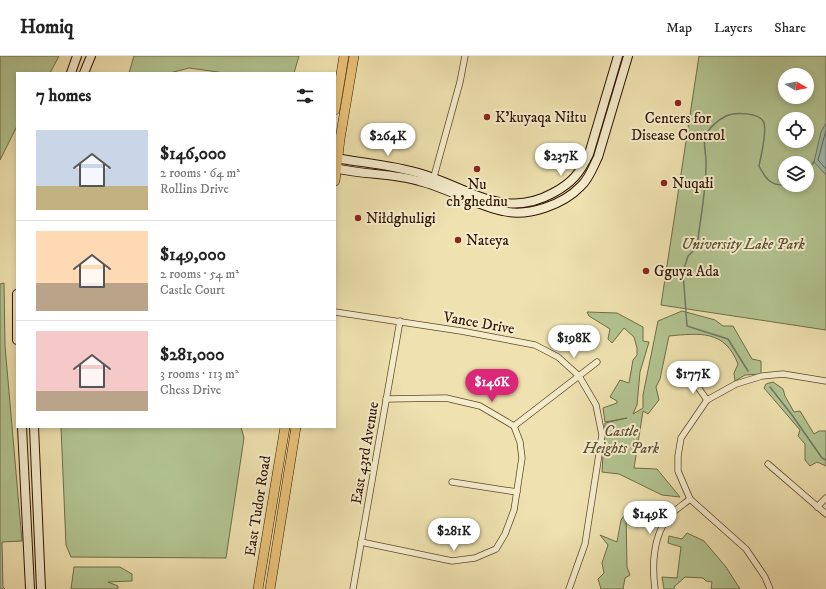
<!DOCTYPE html>
<meta charset="utf-8">
<style>
:root{--surface:#fff;--page:#f6f6f6;--text:#222;--muted:#767676;--line:#e0e0e0;--accent:#db2777}
body{margin:0;font-family:"IM FELL DW Pica",serif;background:var(--page);color:var(--text);height:100vh;display:flex;flex-direction:column;font-size:15px;white-space:nowrap}
*{box-sizing:border-box;margin:0}
p{font-size:13px;color:var(--muted)}
.icon{flex:none;width:22px;height:22px;fill:none;stroke:currentColor;stroke-width:2;stroke-linecap:round;stroke-linejoin:round}
.map{position:relative;flex:1;overflow:hidden}
.details{position:absolute;left:16px;top:16px;width:320px;height:356px;display:flex;flex-direction:column;background:var(--surface);border-radius:0px;box-shadow:0 2px 6px #0003}
.details>*{flex:none}
.needle{width:26px;rotate:99deg}
.buttons{position:absolute;left:778px;top:12px;display:grid;gap:8px}
.buttons a{display:grid;place-items:center;width:36px;height:36px;border-radius:50%;background:var(--surface);box-shadow:0 2px 6px #0003;font-size:20px}
.price{position:absolute;translate:-50% -34px;padding:0 9px;border-radius:14px;background:#fff;color:#222;font-size:13px;line-height:26px;filter:drop-shadow(0 1px 2px #0008)}
.price::after{content:'';position:absolute;left:50%;top:24px;width:12px;height:9px;margin-left:-6px;background:inherit;clip-path:polygon(0 0,100% 0,50% 100%)}
.price.selected{background:var(--accent);color:#fff}
ul{padding:0;list-style:none}
li{display:flex;align-items:center;gap:12px;height:100px;padding:0 20px}
li+li{border-top:1px solid var(--line)}
li span{display:grid;place-items:center;flex:none;width:112px;height:80px;border-radius:0px;color:#555}
li>.icon{margin-inline-start:auto}
span .icon{width:48px;height:48px;fill:#fffc;stroke-width:1}
li b{font-size:17px}
h2{display:flex;justify-content:space-between;align-items:center;height:48px;padding:0 20px;font-size:17px}
header{display:flex;align-items:center;gap:24px;box-sizing:border-box;height:56px;padding:0 20px;background:var(--surface);border-bottom:1px solid var(--line)}
header strong{font-size:19px}
nav{display:flex;gap:22px;margin-inline-start:auto;font-size:14px}
.map>svg:first-child{display:block}
.green{fill:#b2c491;stroke:#706c48;fill-rule:evenodd}
.water{fill:#9abdae;stroke:#6f7968}
.lines{fill:none;stroke-linecap:round;stroke-linejoin:round}
.shore{stroke:#646857;stroke-width:1}
.stream{stroke:#6f7968;stroke-width:1.5}
.street-casing{stroke:#5f472c;stroke-width:7}
.secondary-casing{stroke:#2f1300;stroke-width:10}
.primary-casing{stroke:#2f1300;stroke-width:10}
.street{stroke:#f5eccc;stroke-width:5.5}
.secondary{stroke:#f5eccc;stroke-width:8}
.primary{stroke:#e8c178;stroke-width:9}
.poi-dot{fill:#8f2418;stroke:#f5eccc;stroke-width:1.5}
.labels{text-anchor:middle;dominant-baseline:central;stroke-width:4;stroke-linejoin:round;paint-order:stroke}
.poi-label{font-size:15px;fill:#2f1300;stroke:#f5eccc;text-anchor:start}
.park-label{font-size:15px;font-style:italic;fill:#5d5133;stroke:#f5eccc}
.street-label{font-size:15px;fill:#2f1300;stroke:#f5eccc}
</style>
<header>
<strong>Homiq</strong>
<nav><a>Map</a><a>Layers</a><a>Share</a></nav>
</header>
<div class="map">
<svg width="826" height="533" viewBox="0 0 826 533">
<rect width="100%" height="100%" fill="#efe2b0"/>
<filter id="stains"><feTurbulence type="fractalNoise" baseFrequency=".005" numOctaves="4"/><feColorMatrix values="0 0 0 0 .2 0 0 0 0 .09 0 0 0 0 .02 0 0 0 .5 -.17"/></filter>
<radialGradient id="worn" r=".72"><stop offset=".6" stop-color="#630" stop-opacity="0"/><stop offset="1" stop-color="#630" stop-opacity=".3"/></radialGradient>
<g class="green">
<polygon points="0,0 59,0 50,17 17,17 17,70 0,104"/>
<polygon points="134,0 299,0 294,17 225,17 189,12 170,17 129,17"/>
<path d="M699,0h127v274l-165,-25zM785,19h22v22h-22zM785,63h22v22h-22zM785,107h22v22h-22z"/>
<polygon points="4,227 5,290 22,485 2,486 3,531 5,533 0,533 0,228"/>
<path d="M682,255l33,9 8,6h10l19,33 9,2v13l-16,1 -10,6 -1,-8 4,-9c-13,-34 -38,-31 -69,-28l-9,43 -4,8 3,13 -11,14 -5,-3 -9,57 23,1 23,28 -18,-2 -43,-21 -17,-2 3,-49 22,-5 -22,4 -2,-14 14,-5v-2l-7,-4 10,-17 9,3 4,-23 4,-5v-7l-3,-11 -10,-9 -12,15 -4,-4 2,-10 -21,-13 -2,-4 30,1 26,14v14l6,1 -9,30 -3,33 -4,9 10,-6v-13l15,-74z"/>
<polygon points="773,326 783,333 785,340 794,356 800,355 814,378 819,375 826,375 826,410 817,406 810,410 805,404 805,388 798,380 800,374 764,332 766,328"/>
<polygon points="61,371 241,371 244,382 226,502 71,501 66,489"/>
<polygon points="626,457 627,511 630,519 625,522 623,533 601,533 598,523 604,517 602,507 608,489 600,479 617,486 621,464"/>
<polygon points="687,477 704,485 726,511 740,533 711,533 712,526 706,525 703,522 685,521 674,531 675,533 664,533 662,521 677,522 681,491 668,487 669,480 682,483"/>
<polygon points="74,511 120,511 132,518 132,525 108,526 118,530 118,533 71,533"/>
</g>
<polygon class="water" points="826,67 826,119 814,106 821,76"/>
<g class="lines">
<polyline class="shore" points="826,74 818,104 826,113"/>
<g class="stream">
<polyline points="807,114 814,106"/>
<path d="M748,315l-20,-32 -41,-13 -4,-54 5,-16 9,-9c3,-27 9,-55 9,-82 1,-8 -3,-19 -1,-27 2,-9 13,-18 21,-22 8,-4 35,-4 38,7 3,10 -3,32 -5,43 7,13 11,20 28,19"/>
<polyline points="770,331 792,359 822,402 826,404"/>
</g>
<g class="street-casing">
<g id="street">
<polyline points="433,124 460,26 465,0"/>
<polyline points="335,256 461,275 535,289 558,301 579,320 596,349 602,379 585,488 569,533"/>
<polyline points="693,324 707,344"/>
<polyline points="514,370 597,306"/>
<polyline points="768,408 826,458"/>
<polyline points="452,426 517,436"/>
<polyline points="817,451 826,442"/>
<polyline points="361,486 452,505 475,502 496,493 505,478 514,454 522,402 520,386 514,370 480,350 446,342 386,343"/>
<polyline points="353,533 400,265"/>
<path d="M655,533c-3,-23 -2,-49 11,-69 5,-8 17,-15 24,-21"/>
<polyline points="770,533 765,521 746,493 690,443 678,415 678,400 681,382 707,344 736,328 762,320 783,318 826,325"/>
</g>
</g>
<g class="secondary-casing">
<g id="secondary">
<polyline points="71,17 77,0"/>
<polyline points="84,17 91,0"/>
<path d="M335,102c28,5 59,7 87,16 47,14 82,46 131,19 19,-10 27,-20 36,-39l29,-98"/>
<path d="M335,112c28,7 57,5 84,13 29,7 55,24 84,30 25,6 60,-6 78,-25 8,-7 12,-19 17,-29l30,-101"/>
<polyline points="17,238 17,284"/>
<polyline points="22,371 30,533"/>
<polyline points="34,371 41,533"/>
</g>
</g>
<g class="primary-casing">
<g id="primary">
<polyline points="335,54 344,0"/>
<polyline points="335,125 340,83 354,0"/>
<polyline points="258,533 285,371"/>
<polyline points="270,533 296,371"/>
</g>
</g>
<use href="#street" class="street"/>
<use href="#secondary" class="secondary"/>
<use href="#primary" class="primary"/>
</g>
<g class="poi-dot">
<circle cx="678" cy="47" r="4"/>
<circle cx="487" cy="61" r="4"/>
<circle cx="477" cy="113" r="4"/>
<circle cx="664" cy="127" r="4"/>
<circle cx="358" cy="162" r="4"/>
<circle cx="458" cy="184" r="4"/>
<circle cx="646" cy="215" r="4"/>
</g>
<g class="labels">
<g class="poi-label">
<text x="495" y="61">K’kuyaqa Niłtu</text>
<text x="678" y="62" text-anchor="middle">Centers for<tspan x="678" dy="17">Disease Control</tspan></text>
<text x="672" y="127">Nuqałi</text>
<text x="477" y="128" text-anchor="middle">Nu<tspan x="477" dy="17">ch’ghednu</tspan></text>
<text x="366" y="162">Niłdghuligi</text>
<text x="466" y="184">Nateya</text>
<text x="654" y="215">Gguya Ada</text>
</g>
<g class="park-label">
<text x="743" y="188">University Lake Park</text>
<text x="621" y="375">Castle<tspan x="621" dy="17">Heights Park</tspan></text>
</g>
<g class="street-label">
<text transform="translate(479 267) rotate(10)">Vance Drive</text>
<text transform="translate(365 397) rotate(-80)">East 43rd Avenue</text>
<text transform="translate(258 450) rotate(-81)">East Tudor Road</text>
</g>
</g>
<rect width="100%" height="100%" filter="url(#stains)"/>
<rect width="100%" height="100%" fill="url(#worn)"/>
</svg>
<div class="buttons">
<a><svg class="needle" viewBox="-14 -14 28 28"><path d="M0-13l5 13h-10z" fill="#e53935"/><path d="M0 13l5-13h-10z" fill="#767676"/></svg></a>
<a><svg class="icon" aria-label="locate" viewBox="0 0 24 24"><circle cx="12" cy="12" r="6"/><path d="M12 2v4M12 18v4M2 12h4M18 12h4"/></svg></a>
<a><svg class="icon" aria-label="layers" viewBox="0 0 24 24"><path d="M12 4l9 5-9 5-9-5zM3 14l9 5 9-5"/></svg></a>
</div>
<b class="price" style="left:388px;top:101px">$264K</b>
<b class="price" style="left:561px;top:121px">$237K</b>
<b class="price" style="left:574px;top:303px">$198K</b>
<b class="price" style="left:693px;top:339px">$177K</b>
<b class="price selected" style="left:492px;top:347px">$146K</b>
<b class="price" style="left:650px;top:479px">$149K</b>
<b class="price" style="left:454px;top:496px">$281K</b>
<section class="details">
<h2>7 homes<svg class="icon" aria-label="filters" viewBox="0 0 24 24"><path d="M4 7h16M4 17h16"/><circle cx="9" cy="7" r="2"/><circle cx="15" cy="17" r="2"/></svg></h2>
<ul>
<li><span style="background:linear-gradient(#c9d6e8 70%,#c2b280 0)"><svg class="icon" aria-label="home" viewBox="0 0 24 24"><path d="M3 11l9-7 9 7M6 9v11h12V9"/></svg></span><div><b>$146,000</b><p>2 rooms · 64 m²</p><p>Rollins Drive</p></div></li>
<li><span style="background:linear-gradient(#ffd9b3 65%,#b9a48a 0)"><svg class="icon" aria-label="home" viewBox="0 0 24 24"><path d="M3 11l9-7 9 7M6 9v11h12V9"/></svg></span><div><b>$149,000</b><p>2 rooms · 54 m²</p><p>Castle Court</p></div></li>
<li><span style="background:linear-gradient(#f6c9c9 75%,#b9a48a 0)"><svg class="icon" aria-label="home" viewBox="0 0 24 24"><path d="M3 11l9-7 9 7M6 9v11h12V9"/></svg></span><div><b>$281,000</b><p>3 rooms · 113 m²</p><p>Chess Drive</p></div></li>
</ul>
</section>
</div>
